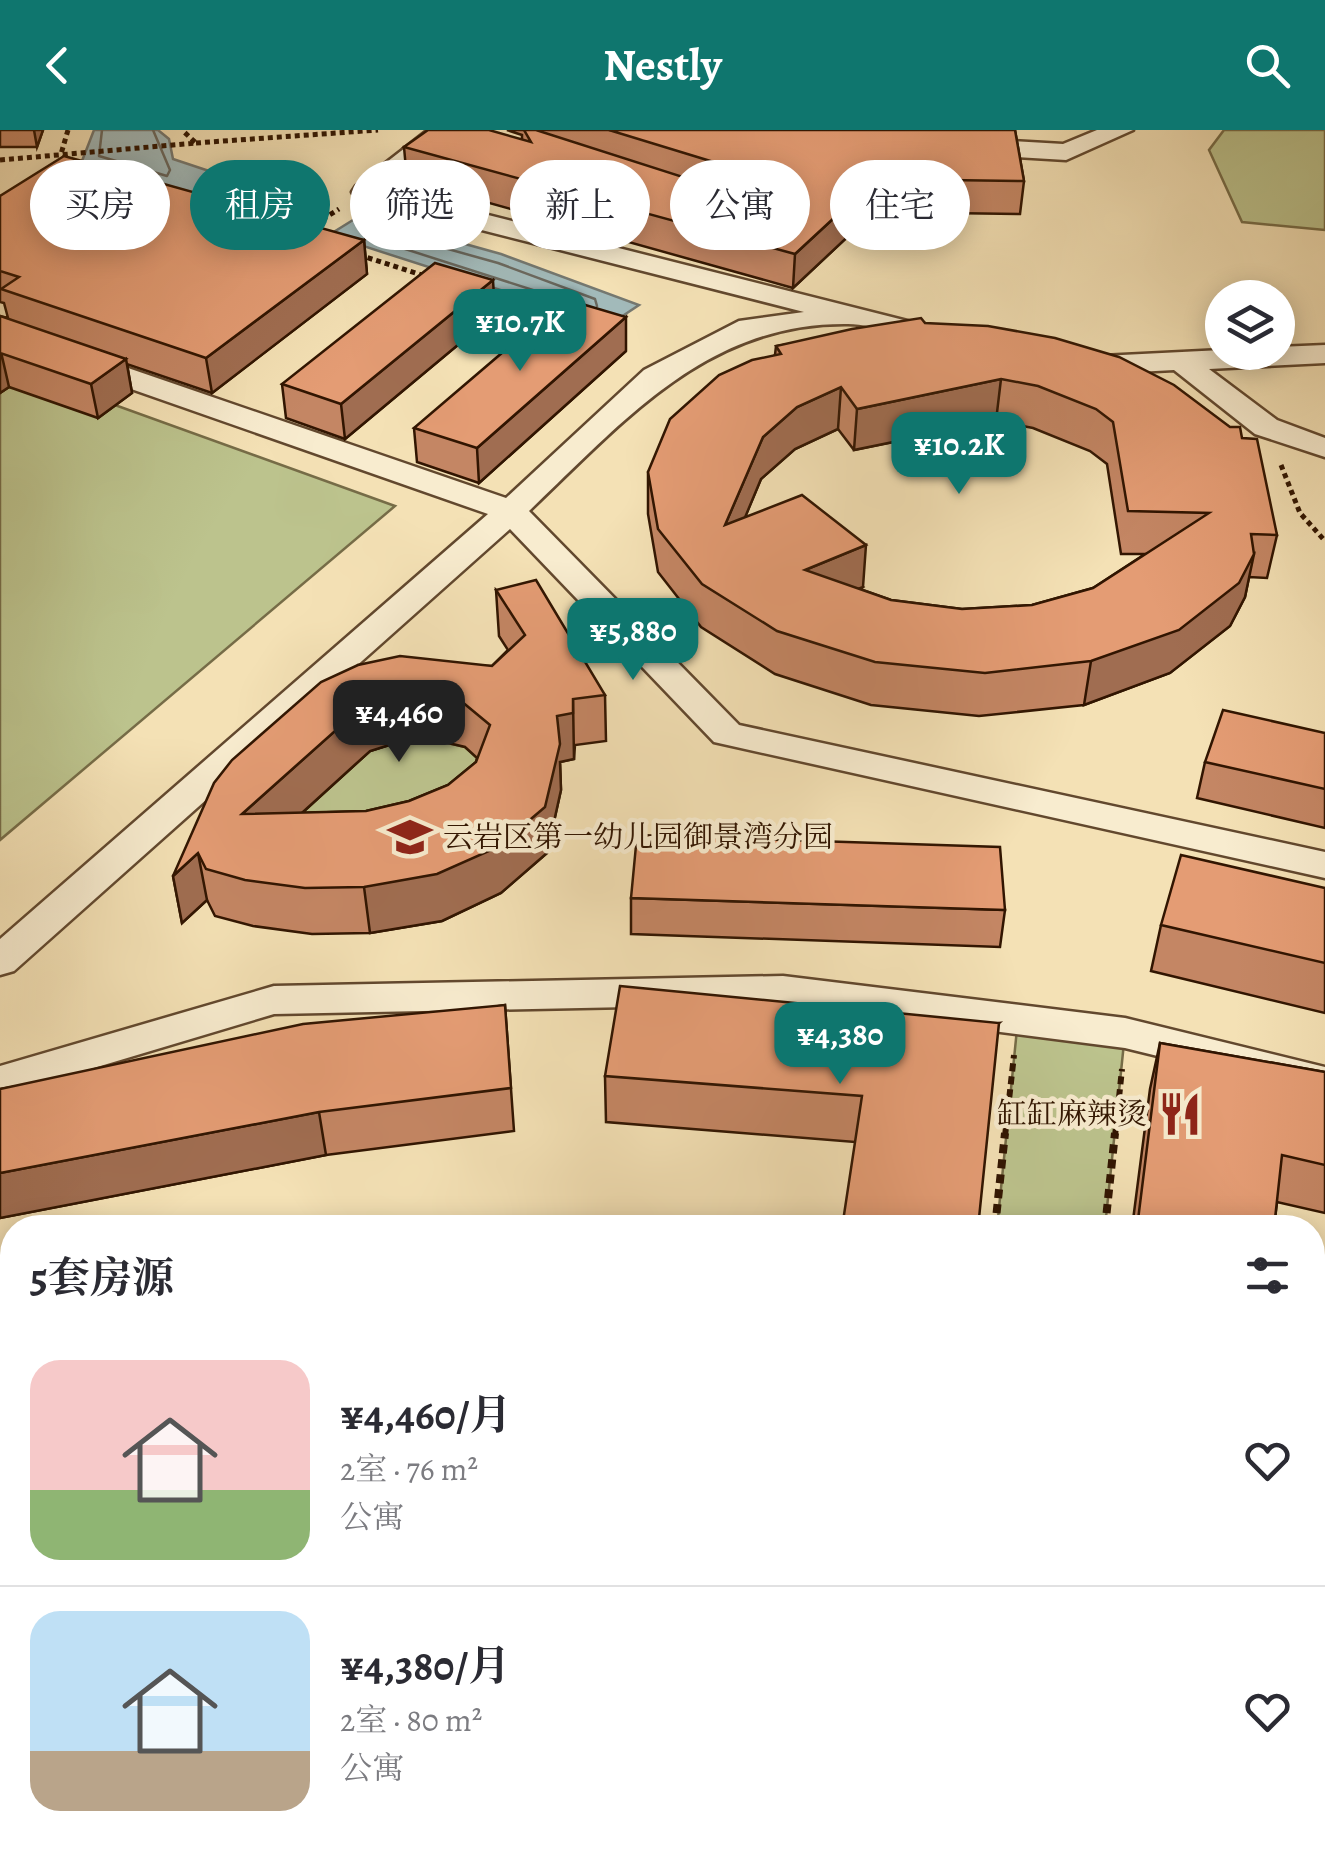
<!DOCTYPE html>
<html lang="zh">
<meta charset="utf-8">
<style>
:root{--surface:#fff;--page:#f2f2f3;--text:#2b2b33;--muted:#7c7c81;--line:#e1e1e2;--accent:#0f766e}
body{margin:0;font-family:Alegreya,"Noto Serif SC",serif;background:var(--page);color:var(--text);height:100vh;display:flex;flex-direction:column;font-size:38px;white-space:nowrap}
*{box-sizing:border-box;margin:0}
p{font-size:32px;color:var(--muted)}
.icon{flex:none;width:55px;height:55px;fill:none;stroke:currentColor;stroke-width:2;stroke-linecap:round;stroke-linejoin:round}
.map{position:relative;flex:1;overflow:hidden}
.panel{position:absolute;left:0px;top:1085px;width:1325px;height:642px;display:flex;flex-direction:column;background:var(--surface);border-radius:40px 40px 0 0;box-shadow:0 5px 25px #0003}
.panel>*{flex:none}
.top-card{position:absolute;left:30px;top:30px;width:1265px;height:90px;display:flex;gap:20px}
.buttons{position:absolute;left:1205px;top:150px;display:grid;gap:20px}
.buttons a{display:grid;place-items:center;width:90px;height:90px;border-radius:50%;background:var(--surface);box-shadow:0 5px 25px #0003;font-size:50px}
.price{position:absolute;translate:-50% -85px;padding:0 22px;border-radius:20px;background:var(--accent);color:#fff;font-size:32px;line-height:65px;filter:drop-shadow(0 2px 5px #0008)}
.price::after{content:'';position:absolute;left:50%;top:60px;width:30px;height:22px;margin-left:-15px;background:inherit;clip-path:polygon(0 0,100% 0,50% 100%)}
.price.on{background:#222;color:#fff}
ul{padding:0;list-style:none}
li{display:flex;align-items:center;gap:30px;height:250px;padding:0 30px}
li+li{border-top:2px solid var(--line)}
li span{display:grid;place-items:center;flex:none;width:280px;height:200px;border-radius:30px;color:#555}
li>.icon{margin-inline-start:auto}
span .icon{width:120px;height:120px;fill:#fffc;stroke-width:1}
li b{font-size:42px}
h2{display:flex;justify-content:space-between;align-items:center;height:120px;padding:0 30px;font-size:42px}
.tag{padding:0 35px;border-radius:45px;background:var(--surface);box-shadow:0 5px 25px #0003;font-size:35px;line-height:90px}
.tag.on{background:var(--accent);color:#fff}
header{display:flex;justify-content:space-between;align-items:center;height:130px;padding:0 30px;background:var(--accent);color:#fff;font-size:45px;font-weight:700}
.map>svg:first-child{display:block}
.green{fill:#bcc38d;stroke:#766c47;stroke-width:2.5}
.water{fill:#a2baba;stroke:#757870;stroke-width:2.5}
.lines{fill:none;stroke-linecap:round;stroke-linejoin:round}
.shore{stroke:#6a685e;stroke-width:2.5}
.street-casing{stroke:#62482e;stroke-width:5}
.path-far2{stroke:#311501;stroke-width:5;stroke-dasharray:5 4;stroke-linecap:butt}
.path-far1{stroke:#311501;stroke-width:6;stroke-dasharray:8 5;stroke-linecap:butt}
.path{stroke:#311501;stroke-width:8;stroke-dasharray:9 6;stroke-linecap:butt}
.street{fill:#f8eccf;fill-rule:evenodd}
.wall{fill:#c48664;stroke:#311501;stroke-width:2.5;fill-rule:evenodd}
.shaded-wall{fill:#a06d51;stroke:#311501;stroke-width:2.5}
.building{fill:#e49c74;stroke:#311501;stroke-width:2.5;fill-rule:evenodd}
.labels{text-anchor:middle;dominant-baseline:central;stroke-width:9;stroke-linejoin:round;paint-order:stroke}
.poi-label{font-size:30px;fill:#311501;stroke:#f8eccf;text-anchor:start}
</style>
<header><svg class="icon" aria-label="back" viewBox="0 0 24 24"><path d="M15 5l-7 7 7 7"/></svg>Nestly<svg class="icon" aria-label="search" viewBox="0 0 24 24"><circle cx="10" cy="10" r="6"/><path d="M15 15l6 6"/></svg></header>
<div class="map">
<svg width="1325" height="1726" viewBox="0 0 1325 1726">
<rect width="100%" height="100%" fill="#f4e1b5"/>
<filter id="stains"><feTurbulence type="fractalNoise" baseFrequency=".002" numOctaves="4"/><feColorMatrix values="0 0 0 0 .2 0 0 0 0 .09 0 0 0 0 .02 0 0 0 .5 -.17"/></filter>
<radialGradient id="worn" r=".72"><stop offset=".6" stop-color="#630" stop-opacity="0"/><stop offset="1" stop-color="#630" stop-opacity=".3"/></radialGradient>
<g class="green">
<polygon points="1224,0 1325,0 1325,100 1242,92 1209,20"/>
<polygon points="9,257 115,275 395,376 0,710 0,263"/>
<polygon points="431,609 465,617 488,637 489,653 269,713 370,621 405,610"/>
<polygon points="1018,889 1125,903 1105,1097 997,1098"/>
<polygon points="936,1715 1041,1715 1040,1726 935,1726"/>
</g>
<g class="water">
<polygon points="94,0 158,0 169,9 173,29 314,76 286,96 82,31"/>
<polygon points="361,85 501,124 639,175 609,195 329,105"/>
</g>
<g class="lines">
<g class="shore">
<polyline points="102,0 99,26 167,46 170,40 153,0"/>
<polyline points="561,169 377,110 374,104 380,100 498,133 595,169 597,176"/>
</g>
<g class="street-casing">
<g id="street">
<path d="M428,0h29l-72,59 562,142 5,6 -15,9c-28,-7 -61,-22 -89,-22 -141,-2 -225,98 -319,187l210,214 586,127v26l-611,-136 -204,-213 -496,442 -14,4v-36l488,-425 -488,-171v-19l506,174 138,-128 95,-49 65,-9 -448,-114 -4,-6 4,-6z"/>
<polygon points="1097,0 1133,0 1066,30 964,24 951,16 964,8 1063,14"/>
<polygon points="1325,215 1325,233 1209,239 1277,290 1325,308 1325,327 1255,304 1174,240 1082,245 1067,236 1082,227 1222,220 1278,222 1278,217"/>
<polygon points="783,846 1125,888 1325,937 1325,967 1125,918 783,874 274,884 0,966 0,936 274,856"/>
</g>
</g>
<g class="path-far2">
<polyline points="68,0 61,24 68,29"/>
<polyline points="196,13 378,0"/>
<polyline points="0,30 196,13 182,0"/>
<polyline points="307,99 339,79"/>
<polyline points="359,125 428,147"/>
<polyline points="488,167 552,187"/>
<polyline points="1281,335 1300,383 1325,411"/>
</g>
<g class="path-far1">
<polyline points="1005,1006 1014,925"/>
<polyline points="1115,1006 1122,939"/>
</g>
<g class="path">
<polyline points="995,1098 1005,1003"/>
<polyline points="1105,1098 1115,1003"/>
<polyline points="1312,1432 1325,1434"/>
<polyline points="934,1726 935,1715"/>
<polyline points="1041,1726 1043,1715"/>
</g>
<use href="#street" class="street"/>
</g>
<g class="wall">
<polygon points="0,0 43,0 37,17 0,17"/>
<polygon points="507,0 1015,0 1024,51 1020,84 874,82 793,158 407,50 404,17 522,9 522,5"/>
<polygon points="0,66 364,110 367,144 212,263 127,234 132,263 98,288 9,257 0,263 0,186 8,188 4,173 0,172"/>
<polygon points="495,184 345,309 286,288 282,254"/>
<path d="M925,193l317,115 35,97 -10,43 -18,-1 -4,20 -15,29 -60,47 -86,32 -105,11 -108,-11 -96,-31 -74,-47 -43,-55 -10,-58v-42l127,-117 1,-9zM996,291l37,7 57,23 17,13 14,90h24l-52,34 -61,17 -70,4 -71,-9 -31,-11 3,-2 -118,-70 16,-38 34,-30 43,-20 16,21z"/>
<polygon points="626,221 479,353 417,332 414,298"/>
<path d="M496,460l109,105 1,46 -31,4 -1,14 -14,3 1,28 -14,63 -46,40 -59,28 -72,12 -58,1 -59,-8 -38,-10 -8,-16 -25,23 -9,-47 185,-211 134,1 16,-16 -9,-14zM431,609l34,8 12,11 -1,4 -28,23 -39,16 -43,10 -64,2 68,-62 35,-11z"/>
<polygon points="1325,603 1325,698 1197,668 1205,632"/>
<polygon points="1325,758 1325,883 1151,841 1161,795"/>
<polygon points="631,768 1005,780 1000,817 631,804"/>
<polygon points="505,875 514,1001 326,1025 0,1088 0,959"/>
<polygon points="999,893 855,1012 606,992 605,946"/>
<polygon points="1160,913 1325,942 1325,1083 1277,1072 1274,1098 1132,1098 1150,959"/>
<polygon points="1312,1196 1325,1199 1325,1347 1312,1345"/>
<polygon points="1312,1435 1325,1436 1325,1615 1312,1613"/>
<polygon points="1087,1715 1239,1715 1239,1726 1086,1726"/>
</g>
<g class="shaded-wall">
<polygon points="34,0 43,0 37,17"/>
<polygon points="876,49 874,82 793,158 795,124"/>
<polygon points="364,110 367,144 212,263 206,228"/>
<polygon points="493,150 495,184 345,309 341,274"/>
<polygon points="626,187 626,221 479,353 477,318"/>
<polygon points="1,222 9,257 0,263 0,223"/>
<polygon points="126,229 132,263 98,288 91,254"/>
<polygon points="1001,249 996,291 854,320 857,279"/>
<polygon points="841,257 838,299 795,319 761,349 724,438 725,395 763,307 797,277"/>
<polygon points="866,415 863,457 802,483 805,440"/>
<polygon points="1254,424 1245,467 1230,496 1170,543 1084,575 1091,531"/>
<polygon points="400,564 405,610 370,621 250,730 242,684 364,575"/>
<polygon points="573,569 574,629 560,632 561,660 547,723 501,763 442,791 370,803 364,757 557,586"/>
<polygon points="198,723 207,770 182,793 173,746"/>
<polygon points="319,982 326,1025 0,1088 0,1043"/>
<polygon points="12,1291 12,1337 0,1342 0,1296"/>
</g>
<g class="building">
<polygon points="428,0 489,0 531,12 524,0 536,0 767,74 788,75 796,67 789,55 609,0 1015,0 1024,51 876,49 795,124 404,17"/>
<polygon points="64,26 364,110 206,228 1,159 19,147 0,141 0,66"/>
<polygon points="435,133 493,150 341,274 282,254"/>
<polygon points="565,169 626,187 477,318 414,298"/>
<polygon points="0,186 126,229 91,254 0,223"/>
<path d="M921,188l4,5 63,3 67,12 64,19 55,28 56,42h10l2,11 15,1 20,96 -26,-1 3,20 -15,29 -60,47 -88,31 -106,12 -110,-11 -98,-31 -75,-47 -44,-55 -10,-57 22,-53 49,-44 33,-15 29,-6 -5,-8 76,-17zM1001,249l37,7 58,23 17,13 15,89 81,2 -116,75 -61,17 -70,4 -71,-9 -86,-30 61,-25 -64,-50 -77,30 38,-88 34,-30 44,-20 16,22z"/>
<path d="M536,450l69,115 -32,4v14l-16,3 3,28 -15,63 -47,40 -61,27 -73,13 -59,1 -60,-8 -39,-11 -8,-16 -25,23 41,-93 18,-23 89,-78 37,-17 42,-9 92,10 33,-31 -29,-45zM427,563l34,8 29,24 -14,37 -28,23 -39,16 -43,10 -124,3 122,-109 36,-11z"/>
<polygon points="1223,580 1325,603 1325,659 1205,632"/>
<polygon points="637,705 1000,717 1005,780 631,768"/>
<polygon points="1181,725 1325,758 1325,833 1161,795"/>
<polygon points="620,856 999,893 978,1098 842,1098 862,966 605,946"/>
<polygon points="505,875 511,958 319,982 0,1043 0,959 303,894"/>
<polygon points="1160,913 1325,942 1325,1035 1282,1025 1274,1098 1137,1098"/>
<polygon points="0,1195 12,1234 12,1291 0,1296"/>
<polygon points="1312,1196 1325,1199 1325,1301 1312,1299"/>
<polygon points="1312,1435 1325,1436 1325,1571 1312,1569"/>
<polygon points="12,1450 12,1567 7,1568 12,1580 12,1715 79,1715 85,1726 0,1726 0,1454"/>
<polygon points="213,1715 896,1715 895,1726 176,1726"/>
<polygon points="1094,1715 1239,1715 1239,1726 1093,1726"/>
</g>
<defs>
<g id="school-bare" transform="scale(3.45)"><path d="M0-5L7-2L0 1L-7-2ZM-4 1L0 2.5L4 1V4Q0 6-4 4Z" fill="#8f2418" stroke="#f8eccf" stroke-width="2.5" paint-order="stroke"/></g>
<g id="restaurant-bare" transform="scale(3.45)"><path d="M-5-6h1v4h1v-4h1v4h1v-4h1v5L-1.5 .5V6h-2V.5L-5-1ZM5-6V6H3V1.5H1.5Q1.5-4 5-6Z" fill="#8f2418" stroke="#f8eccf" stroke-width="2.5" paint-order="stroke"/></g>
</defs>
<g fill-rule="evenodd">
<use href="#school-bare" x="410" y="707"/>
<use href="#restaurant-bare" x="1180" y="984"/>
</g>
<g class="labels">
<g class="poi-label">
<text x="443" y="707">云岩区第一幼儿园御景湾分园</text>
<text x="1147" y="984" text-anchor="end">缸缸麻辣烫</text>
</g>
</g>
<rect width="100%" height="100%" filter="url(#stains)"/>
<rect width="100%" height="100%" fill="url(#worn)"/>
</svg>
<div class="buttons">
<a><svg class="icon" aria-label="layers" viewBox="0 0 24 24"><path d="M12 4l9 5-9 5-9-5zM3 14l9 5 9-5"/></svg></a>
</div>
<b class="price" style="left:520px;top:244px">¥10.7K</b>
<b class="price" style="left:959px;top:367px">¥10.2K</b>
<b class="price" style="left:633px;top:553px">¥5,880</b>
<b class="price on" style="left:399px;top:635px">¥4,460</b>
<b class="price" style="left:840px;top:957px">¥4,380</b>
<div class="top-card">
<a class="tag">买房</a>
<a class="tag on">租房</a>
<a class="tag">筛选</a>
<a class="tag">新上</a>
<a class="tag">公寓</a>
<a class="tag">住宅</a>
</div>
<section class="panel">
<h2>5套房源<svg class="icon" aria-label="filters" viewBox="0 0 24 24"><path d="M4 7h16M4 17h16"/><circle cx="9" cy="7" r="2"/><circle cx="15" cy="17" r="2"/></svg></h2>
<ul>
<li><span style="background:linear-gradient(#f6c9c9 65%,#8fb573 0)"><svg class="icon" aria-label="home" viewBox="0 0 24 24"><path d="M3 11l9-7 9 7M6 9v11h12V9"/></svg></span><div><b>¥4,460/月</b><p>2室 · 76 m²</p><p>公寓</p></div><svg class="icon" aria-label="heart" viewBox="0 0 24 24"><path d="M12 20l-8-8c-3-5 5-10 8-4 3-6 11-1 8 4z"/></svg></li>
<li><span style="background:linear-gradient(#bfe0f5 70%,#b9a48a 0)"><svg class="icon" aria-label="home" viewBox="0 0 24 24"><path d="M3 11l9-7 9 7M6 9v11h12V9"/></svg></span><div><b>¥4,380/月</b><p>2室 · 80 m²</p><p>公寓</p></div><svg class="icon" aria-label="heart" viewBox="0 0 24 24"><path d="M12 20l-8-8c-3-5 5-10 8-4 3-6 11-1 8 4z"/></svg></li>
</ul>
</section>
</div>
